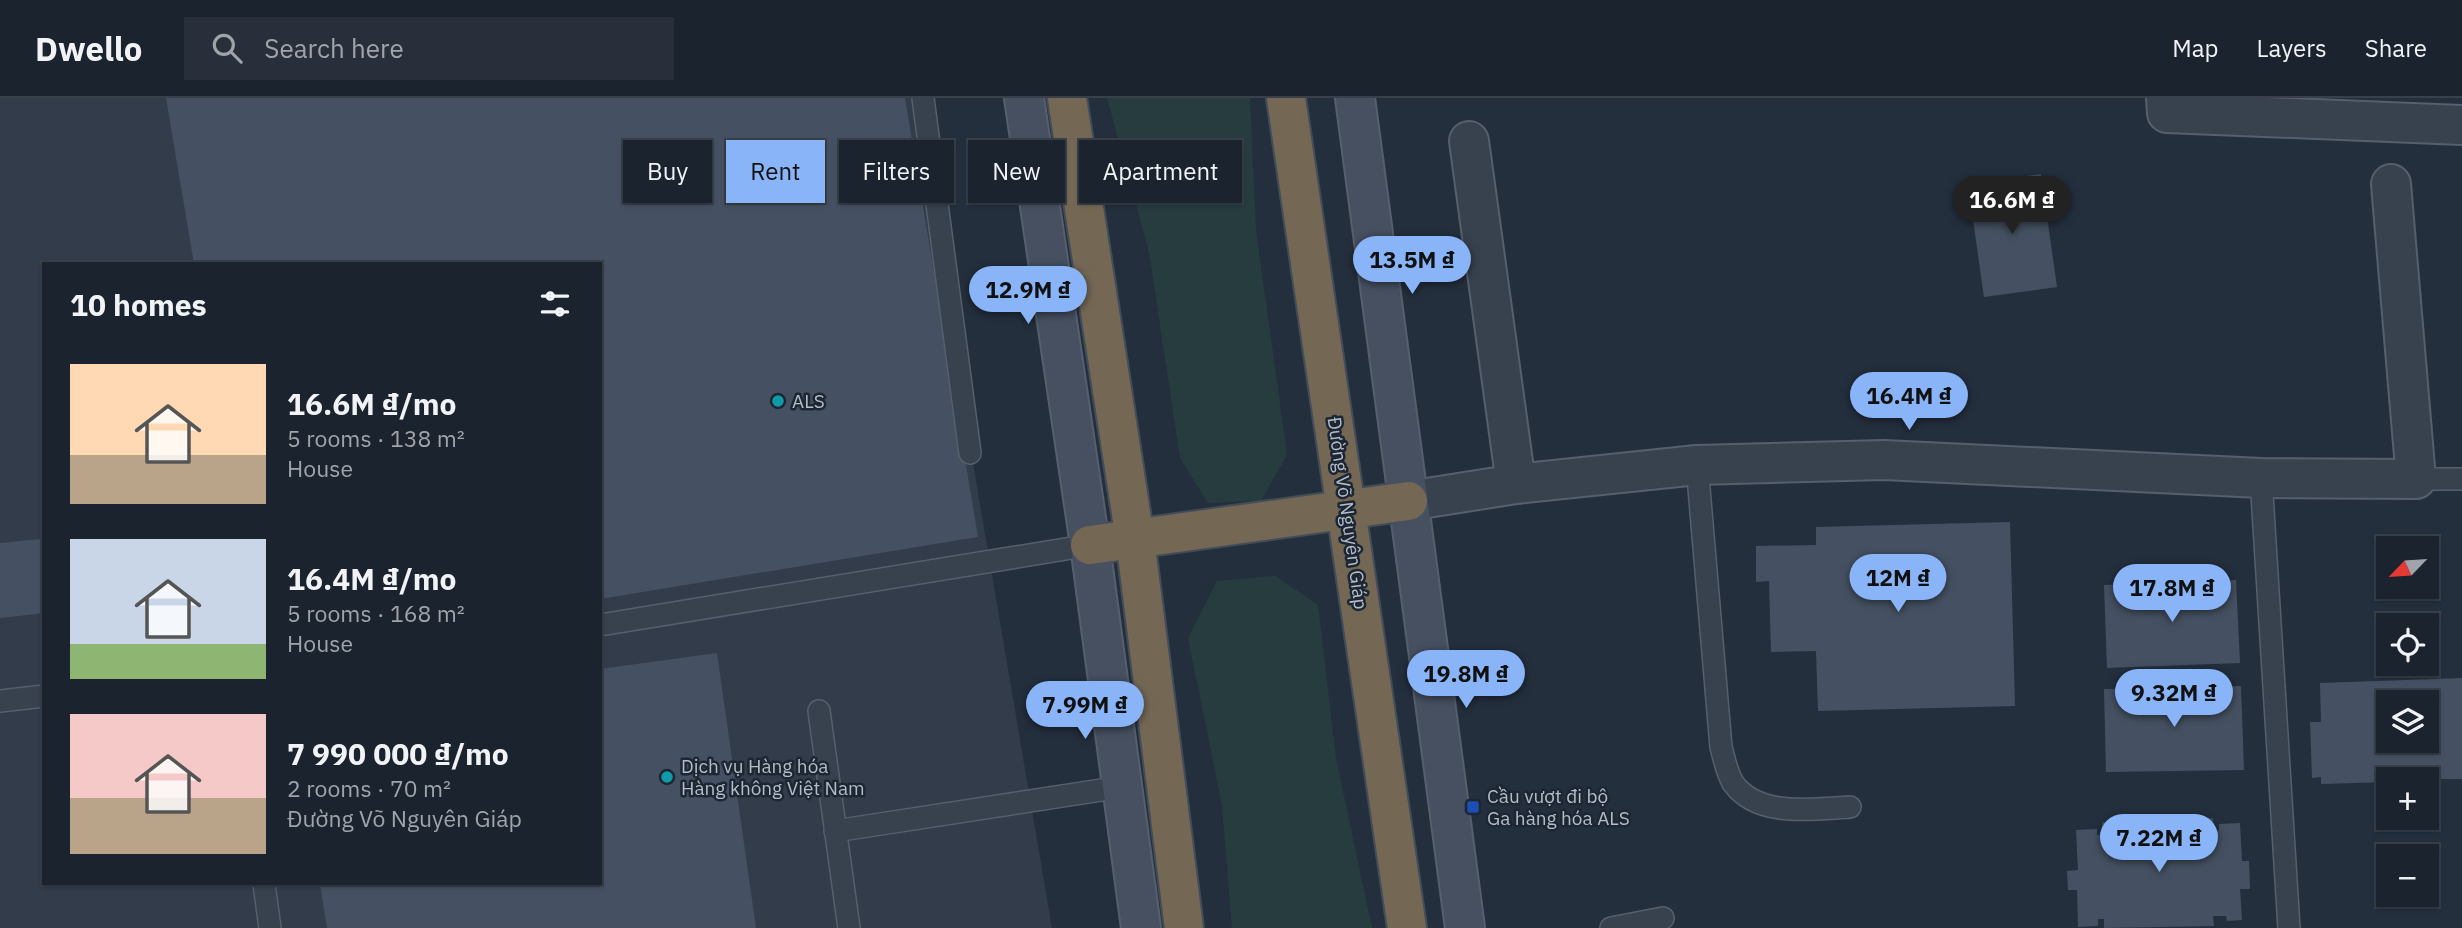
<!DOCTYPE html>
<meta charset="utf-8">
<style>
:root{--surface:#1b232e;--page:#282f3a;--text:#f1f3f6;--muted:#a0a4aa;--line:#39404a;--accent:#8ab4f8}
body{margin:0;font-family:"IBM Plex Sans",sans-serif;background:var(--page);color:var(--text);height:100vh;display:flex;flex-direction:column;font-size:26px;white-space:nowrap}
*{box-sizing:border-box;margin:0}
p{font-size:23px;color:var(--muted)}
.icon{flex:none;width:38px;height:38px;fill:none;stroke:currentColor;stroke-width:2;stroke-linecap:round;stroke-linejoin:round}
.map{position:relative;flex:1;overflow:hidden}
.sheet{position:absolute;left:42px;top:164px;width:560px;height:623px;display:flex;flex-direction:column;background:var(--surface);border-radius:0px;box-shadow:0 2px 5px #0004,0 0 0 2px var(--line)}
.sheet>*{flex:none}
.guide{position:absolute;left:623px;top:42px;width:665px;height:63px;display:flex;gap:14px}
.needle{width:46px;rotate:245deg}
.tools{position:absolute;left:2376px;top:438px;display:grid;gap:14px}
.tools a{display:grid;place-items:center;width:63px;height:63px;border-radius:0px;background:var(--surface);box-shadow:0 2px 5px #0004,0 0 0 2px var(--line);font-size:35px}
.price{position:absolute;translate:-50% -60px;padding:0 16px;border-radius:24px;background:var(--accent);color:#111;font-size:23px;line-height:46px;filter:drop-shadow(0 2px 4px #0008)}
.price::after{content:'';position:absolute;left:50%;top:42px;width:21px;height:16px;margin-left:-10px;background:inherit;clip-path:polygon(0 0,100% 0,50% 100%)}
.price.active{background:#222;color:#fff}
ul{padding:0;list-style:none}
li{display:flex;align-items:center;gap:21px;height:175px;padding:0 28px}
li span{display:grid;place-items:center;flex:none;width:196px;height:140px;border-radius:0px;color:#555}
li>.icon{margin-inline-start:auto}
span .icon{width:84px;height:84px;fill:#fffc;stroke-width:1}
li b{font-size:30px}
h2{display:flex;justify-content:space-between;align-items:center;height:84px;padding:0 28px;font-size:30px}
.chip{padding:0 24px;border-radius:0px;background:var(--surface);box-shadow:0 2px 5px #0004,0 0 0 2px var(--line);font-size:24px;line-height:63px}
.chip.active{background:var(--accent);color:#111}
header{display:flex;align-items:center;gap:42px;box-sizing:border-box;height:98px;padding:0 35px;background:var(--surface);border-bottom:2px solid var(--line)}
header strong{font-size:33px}
nav{display:flex;gap:38px;margin-inline-start:auto;font-size:24px}
.search{width:490px;height:63px;background:var(--page);display:flex;align-items:center;gap:18px;box-sizing:border-box;padding:0 24px;border-radius:0px;color:var(--muted);font-size:26px}
.map>svg:first-child{display:block}
.airport{fill:#323c4b;fill-rule:evenodd}
.green{fill:#263c3f}
.building{fill:#455162;fill-rule:evenodd}
.lines{fill:none;stroke-linecap:round;stroke-linejoin:round}
.lane-casing{stroke:#565f6c;stroke-width:24}
.street-casing{stroke:#565f6c;stroke-width:42}
.secondary-casing{stroke:#565f6c;stroke-width:42}
.highway-casing{stroke:#434c59;stroke-width:42}
.lane{stroke:#38414e;stroke-width:21}
.street{stroke:#38414e;stroke-width:38}
.secondary{stroke:#465061;stroke-width:38}
.highway{stroke:#746855;stroke-width:38}
.culture-dot{fill:#0f9aa8;stroke:#1d2633;stroke-width:2.5}
.transit-dot{fill:#1a4fb4;stroke:#1d2633;stroke-width:2.5}
.labels{text-anchor:middle;dominant-baseline:central;stroke-width:5;stroke-linejoin:round;paint-order:stroke}
.poi-label{font-size:19px;fill:#b4bcc9;stroke:#1d2633;text-anchor:start}
.street-label{font-size:19px;fill:#b4bcc9;stroke:#1d2633}
</style>
<header>
<strong>Dwello</strong>
<div class="search"><svg class="icon" aria-label="search" viewBox="0 0 24 24"><circle cx="10" cy="10" r="6"/><path d="M15 15l6 6"/></svg>Search here</div>
<nav><a>Map</a><a>Layers</a><a>Share</a></nav>
</header>
<div class="map">
<svg width="2462" height="830" viewBox="0 0 2462 830">
<rect width="100%" height="100%" fill="#242f3e"/>
<path class="airport" d="M0,0h911l141,830h-1052zM44,166h556v620h-556z"/>
<g class="green">
<polygon points="1107,0 1250,0 1256,132 1287,357 1261,403 1208,405 1180,360 1149,154"/>
<polygon points="1275,478 1318,507 1336,660 1372,830 1232,830 1222,708 1188,540 1217,483"/>
</g>
<g class="building">
<polygon points="166,0 905,0 978,439 600,501 600,166 194,166"/>
<polygon points="2041,76 2057,189 1984,199 1968,86"/>
<polygon points="2010,424 2015,608 1818,613 1816,553 1771,554 1769,483 1756,484 1756,448 1816,447 1816,429"/>
<polygon points="40,441 44,467 44,515 0,520 0,445"/>
<polygon points="2236,482 2240,565 2107,570 2104,487"/>
<polygon points="717,555 756,830 327,830 320,786 600,786 600,571"/>
<path d="M2462,580v101h-73v3l-68,2v-7l-9,1 -2,-56h11l-1,-39zM2389,604h38v38h-38z"/>
<polygon points="2241,588 2244,672 2106,674 2104,591"/>
<polygon points="2213,720 2214,733 2219,732 2219,726 2240,725 2242,763 2249,763 2250,791 2240,791 2242,822 2227,823 2226,818 2213,818 2214,828 2104,830 2104,821 2098,821 2098,828 2078,829 2077,792 2068,792 2067,773 2078,772 2076,732 2097,731 2097,737 2102,737 2102,724"/>
</g>
<g class="lines">
<g class="lane-casing">
<g id="lane">
<polyline points="923,0 970,355"/>
<path d="M1697,367l24,282c3,11 6,26 12,36 25,35 79,26 117,24"/>
<polyline points="2261,380 2289,830"/>
<polyline points="2416,381 2462,381"/>
<polyline points="600,527 1090,447"/>
<polyline points="0,603 44,598"/>
<polyline points="819,613 849,830"/>
<polyline points="835,733 1121,689"/>
<polyline points="264,786 270,830"/>
<polyline points="1611,830 1663,820"/>
</g>
</g>
<g class="street-casing">
<g id="street">
<polyline points="2166,0 2167,15 2462,27"/>
<polyline points="1469,43 1516,386"/>
<polyline points="1408,403 1516,386 1697,367 1884,362 2261,380 2416,381 2391,86"/>
</g>
</g>
<g class="secondary-casing">
<g id="secondary">
<polyline points="1024,0 1090,447 1141,830"/>
<polyline points="1355,0 1465,830"/>
</g>
</g>
<g class="highway-casing">
<g id="highway">
<polyline points="1067,0 1135,441 1184,830"/>
<polyline points="1286,0 1407,830"/>
<polyline points="1090,447 1408,403"/>
</g>
</g>
<use href="#lane" class="lane"/>
<use href="#street" class="street"/>
<use href="#secondary" class="secondary"/>
<use href="#highway" class="highway"/>
</g>
<g class="culture-dot">
<circle cx="778" cy="303" r="7"/>
<circle cx="667" cy="679" r="7"/>
</g>
<rect class="transit-dot" x="1466" y="702" width="14" height="14" rx="3.5"/>
<g class="labels">
<g class="poi-label">
<text x="792" y="303">ALS</text>
<text x="681" y="668">Dịch vụ Hàng hóa<tspan x="681" dy="22">Hàng không Việt Nam</tspan></text>
<text x="1487" y="698">Cầu vượt đi bộ<tspan x="1487" dy="22">Ga hàng hóa ALS</tspan></text>
</g>
<g class="street-label">
<text transform="translate(1348 415) rotate(82)">Đường Võ Nguyên Giáp</text>
</g>
</g>
</svg>
<div class="tools">
<a><svg class="needle" viewBox="-14 -14 28 28"><path d="M0-13l5 13h-10z" fill="#e53935"/><path d="M0 13l5-13h-10z" fill="#a0a4aa"/></svg></a>
<a><svg class="icon" aria-label="locate" viewBox="0 0 24 24"><circle cx="12" cy="12" r="6"/><path d="M12 2v4M12 18v4M2 12h4M18 12h4"/></svg></a>
<a><svg class="icon" aria-label="layers" viewBox="0 0 24 24"><path d="M12 4l9 5-9 5-9-5zM3 14l9 5 9-5"/></svg></a>
<a>+</a>
<a>−</a>
</div>
<b class="price active" style="left:2012px;top:138px">16.6M ₫</b>
<b class="price" style="left:1412px;top:198px">13.5M ₫</b>
<b class="price" style="left:1028px;top:228px">12.9M ₫</b>
<b class="price" style="left:1909px;top:334px">16.4M ₫</b>
<b class="price" style="left:1898px;top:516px">12M ₫</b>
<b class="price" style="left:2172px;top:526px">17.8M ₫</b>
<b class="price" style="left:1466px;top:612px">19.8M ₫</b>
<b class="price" style="left:2174px;top:631px">9.32M ₫</b>
<b class="price" style="left:1085px;top:643px">7.99M ₫</b>
<b class="price" style="left:2159px;top:776px">7.22M ₫</b>
<div class="guide">
<a class="chip">Buy</a>
<a class="chip active">Rent</a>
<a class="chip">Filters</a>
<a class="chip">New</a>
<a class="chip">Apartment</a>
</div>
<section class="sheet">
<h2>10 homes<svg class="icon" aria-label="filters" viewBox="0 0 24 24"><path d="M4 7h16M4 17h16"/><circle cx="9" cy="7" r="2"/><circle cx="15" cy="17" r="2"/></svg></h2>
<ul>
<li><span style="background:linear-gradient(#ffd9b3 65%,#b9a48a 0)"><svg class="icon" aria-label="home" viewBox="0 0 24 24"><path d="M3 11l9-7 9 7M6 9v11h12V9"/></svg></span><div><b>16.6M ₫/mo</b><p>5 rooms · 138 m²</p><p>House</p></div></li>
<li><span style="background:linear-gradient(#c9d6e8 75%,#8fb573 0)"><svg class="icon" aria-label="home" viewBox="0 0 24 24"><path d="M3 11l9-7 9 7M6 9v11h12V9"/></svg></span><div><b>16.4M ₫/mo</b><p>5 rooms · 168 m²</p><p>House</p></div></li>
<li><span style="background:linear-gradient(#f6c9c9 60%,#b9a48a 0)"><svg class="icon" aria-label="home" viewBox="0 0 24 24"><path d="M3 11l9-7 9 7M6 9v11h12V9"/></svg></span><div><b>7 990 000 ₫/mo</b><p>2 rooms · 70 m²</p><p>Đường Võ Nguyên Giáp</p></div></li>
</ul>
</section>
</div>
